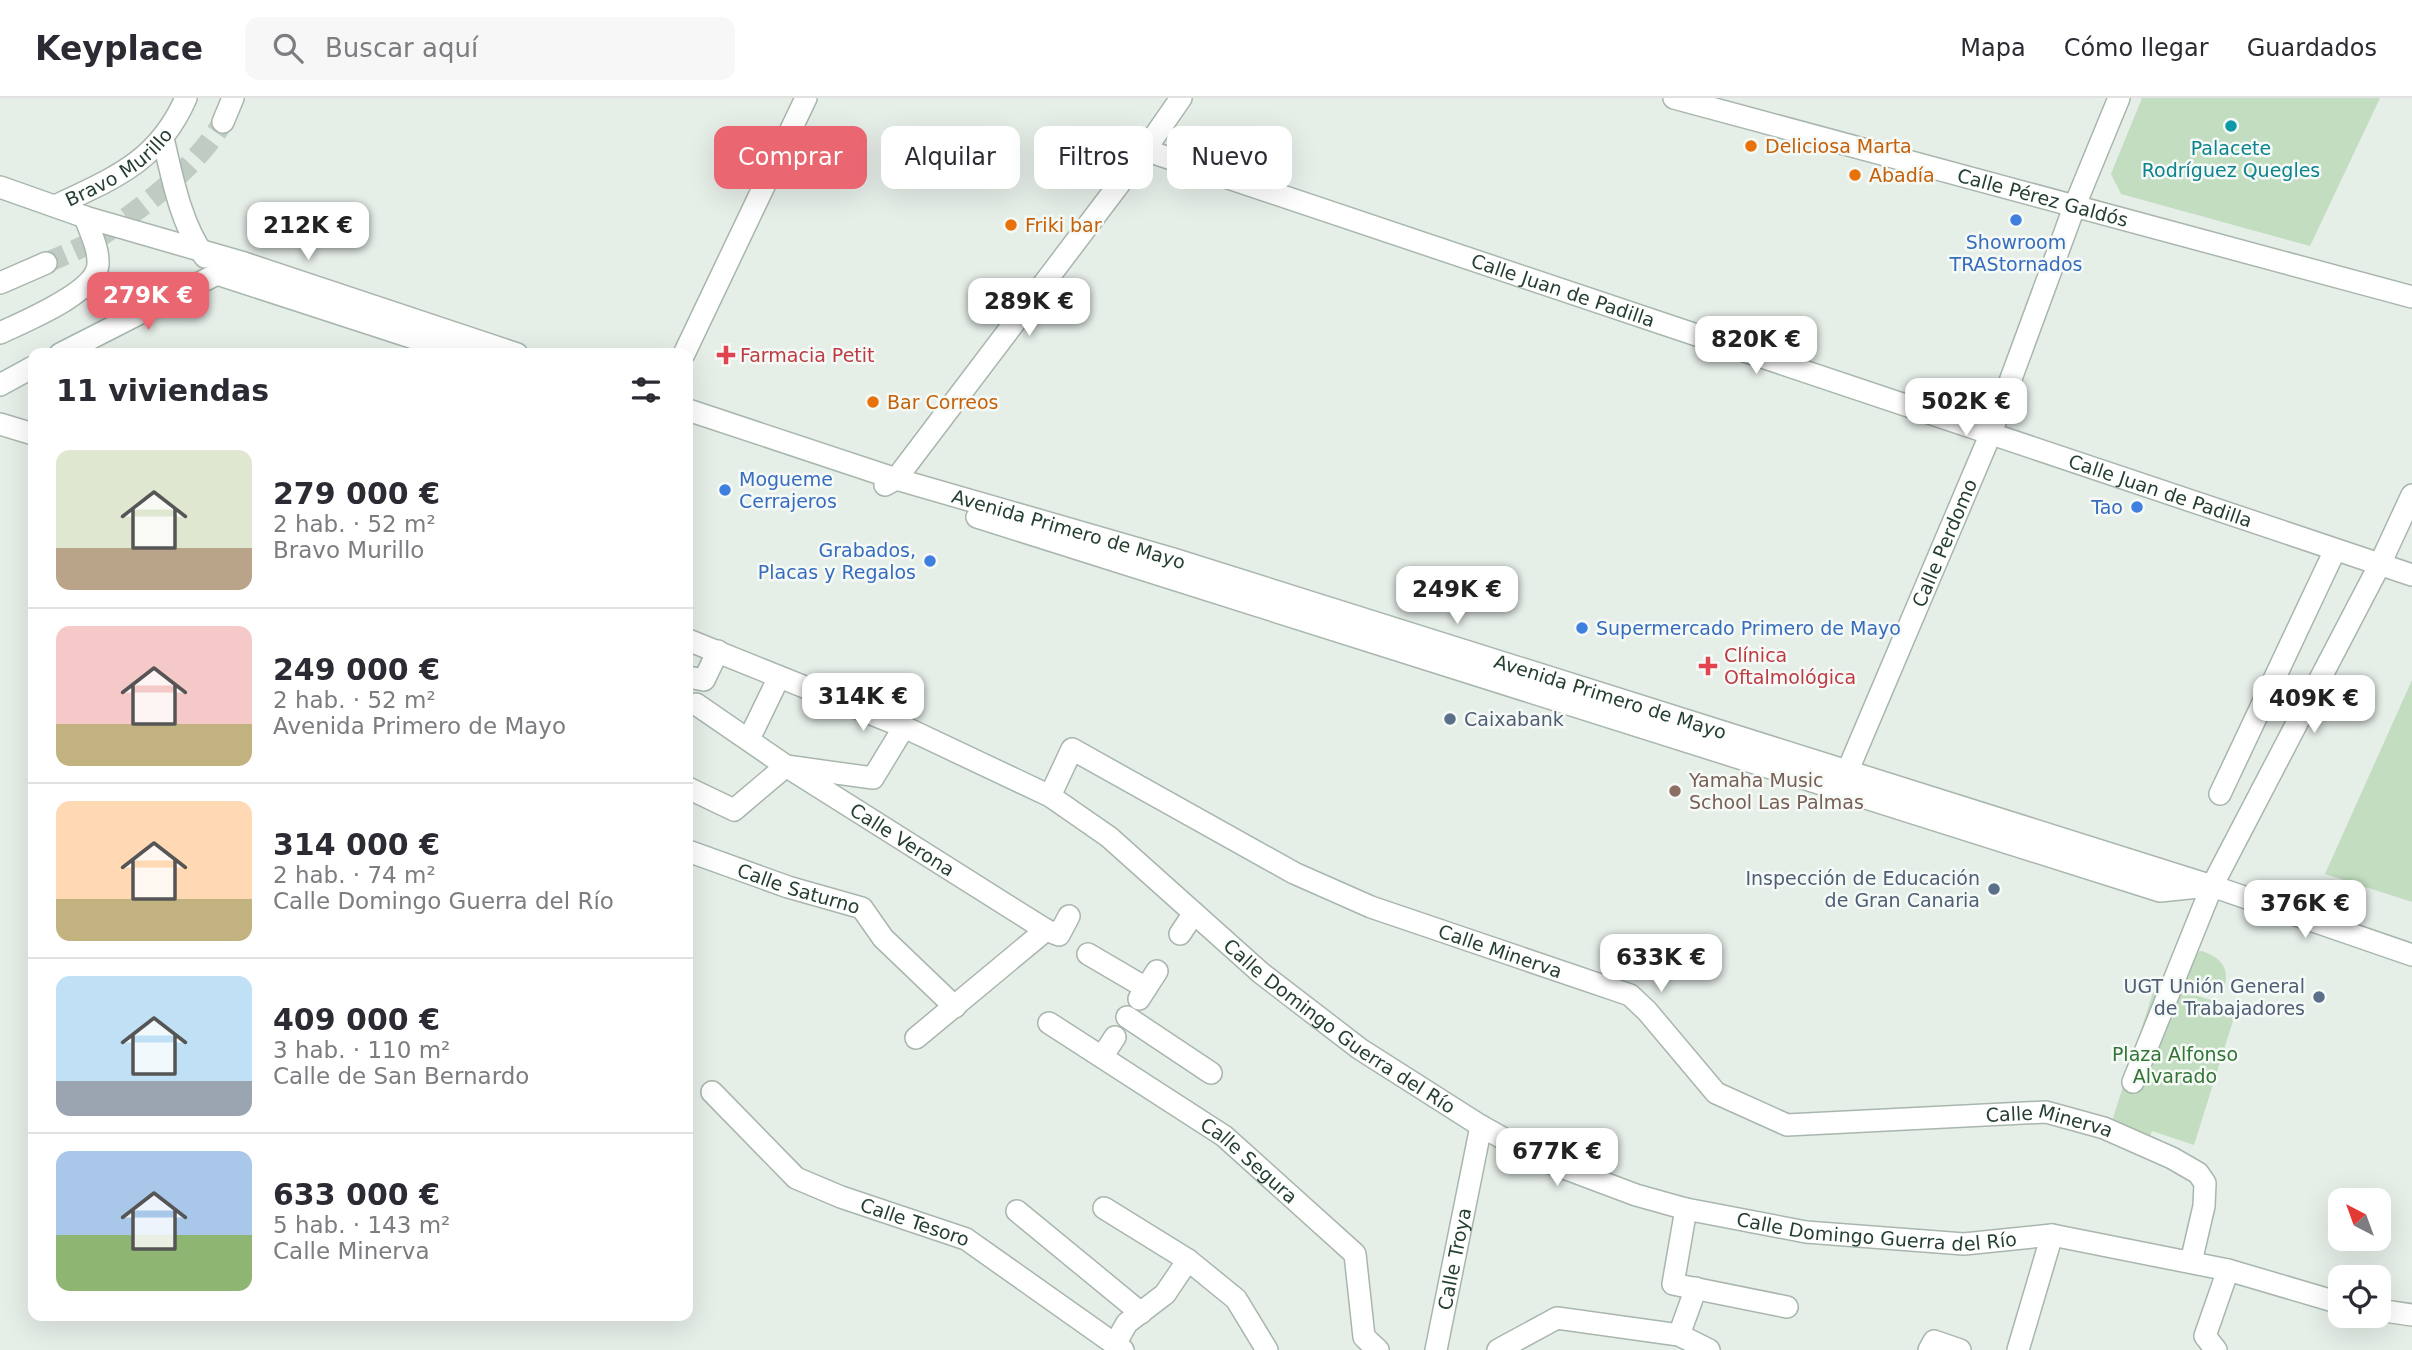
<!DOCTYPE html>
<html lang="es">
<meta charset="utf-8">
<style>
:root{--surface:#fff;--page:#f7f7f7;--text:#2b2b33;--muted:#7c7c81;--line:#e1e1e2;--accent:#ea6772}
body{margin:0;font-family:"DejaVu Sans",sans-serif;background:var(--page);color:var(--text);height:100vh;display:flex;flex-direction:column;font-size:26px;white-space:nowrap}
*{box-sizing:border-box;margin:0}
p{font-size:23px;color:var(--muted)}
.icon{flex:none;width:38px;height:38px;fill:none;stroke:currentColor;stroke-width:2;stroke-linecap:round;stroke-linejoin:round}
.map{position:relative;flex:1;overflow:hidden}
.side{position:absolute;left:28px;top:250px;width:665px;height:973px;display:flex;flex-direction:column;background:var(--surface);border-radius:14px;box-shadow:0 7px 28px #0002}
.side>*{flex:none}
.guide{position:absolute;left:714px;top:28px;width:665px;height:63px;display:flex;gap:14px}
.needle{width:46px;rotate:319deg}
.tools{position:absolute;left:2328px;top:1090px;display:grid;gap:14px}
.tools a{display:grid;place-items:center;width:63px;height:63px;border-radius:14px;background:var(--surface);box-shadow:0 7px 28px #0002;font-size:35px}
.price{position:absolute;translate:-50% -60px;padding:0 16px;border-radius:14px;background:#fff;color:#222;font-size:23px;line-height:46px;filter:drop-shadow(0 2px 4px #0008)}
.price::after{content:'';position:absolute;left:50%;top:42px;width:21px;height:16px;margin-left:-10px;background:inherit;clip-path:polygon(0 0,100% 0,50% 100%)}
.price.current{background:var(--accent);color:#fff}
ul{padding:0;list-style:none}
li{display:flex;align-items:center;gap:21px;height:175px;padding:0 28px}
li+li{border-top:2px solid var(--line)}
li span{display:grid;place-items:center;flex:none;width:196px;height:140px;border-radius:14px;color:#555}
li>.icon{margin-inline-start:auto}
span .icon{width:84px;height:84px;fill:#fffc;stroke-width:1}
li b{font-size:30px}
h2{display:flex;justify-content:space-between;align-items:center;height:84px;padding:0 28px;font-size:30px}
.pill{padding:0 24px;border-radius:14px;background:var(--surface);box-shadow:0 7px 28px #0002;font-size:24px;line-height:63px}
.pill.current{background:var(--accent);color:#fff}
header{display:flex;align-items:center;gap:42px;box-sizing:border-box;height:98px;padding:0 35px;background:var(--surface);border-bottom:2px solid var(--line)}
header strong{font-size:33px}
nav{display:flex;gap:38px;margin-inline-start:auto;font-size:24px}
.search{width:490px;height:63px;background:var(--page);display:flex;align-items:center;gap:18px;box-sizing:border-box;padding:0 24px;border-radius:14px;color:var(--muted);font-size:26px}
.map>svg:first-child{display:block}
.green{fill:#c2ddc0}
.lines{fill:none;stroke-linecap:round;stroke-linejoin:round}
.minor-tunnel{stroke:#bfcbc3;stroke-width:21;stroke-dasharray:21 10;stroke-linecap:butt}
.minor-casing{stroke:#a8b6ad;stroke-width:24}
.minor{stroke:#fff;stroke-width:21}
.culture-dot{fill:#0f9aa8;stroke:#f6faf7;stroke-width:2.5}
.food-dot{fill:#e8710a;stroke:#f6faf7;stroke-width:2.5}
.shop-dot{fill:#3f7fe0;stroke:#f6faf7;stroke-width:2.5}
.health-dot{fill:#e0444e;stroke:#f6faf7;stroke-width:2.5}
.service-dot{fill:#5c6f8a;stroke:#f6faf7;stroke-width:2.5}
.education-dot{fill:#8d6e63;stroke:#f6faf7;stroke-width:2.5}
.labels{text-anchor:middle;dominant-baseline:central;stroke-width:5;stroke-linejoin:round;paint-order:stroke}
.food-label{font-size:19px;fill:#c56008;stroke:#f6faf7;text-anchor:start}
.culture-label{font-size:19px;fill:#0d838f;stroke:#f6faf7}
.street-label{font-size:19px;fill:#253f30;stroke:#f6faf7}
.shop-label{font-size:19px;fill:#366cbe;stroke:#f6faf7;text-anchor:start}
.health-label{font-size:19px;fill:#be3a42;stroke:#f6faf7;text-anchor:start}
.service-label{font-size:19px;fill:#4e5e75;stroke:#f6faf7;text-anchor:end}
.education-label{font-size:19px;fill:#785e54;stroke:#f6faf7;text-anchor:start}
.park-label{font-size:19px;fill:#327435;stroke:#f6faf7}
</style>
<header>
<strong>Keyplace</strong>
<div class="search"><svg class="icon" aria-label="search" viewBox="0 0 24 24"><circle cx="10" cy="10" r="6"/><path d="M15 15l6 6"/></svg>Buscar aquí</div>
<nav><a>Mapa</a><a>Cómo llegar</a><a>Guardados</a></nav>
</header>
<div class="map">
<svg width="2412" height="1252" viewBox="0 0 2412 1252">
<rect width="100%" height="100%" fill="#e6eee8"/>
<g class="green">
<polygon points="2142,0 2380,0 2310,148 2121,96 2111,76"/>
<polygon points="2412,582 2412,804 2325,776"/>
<path d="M2202,853c25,9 28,22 20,45l-52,-16 19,-27z"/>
<polygon points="2156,885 2237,910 2194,1047 2152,1033 2150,1038 2112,1023"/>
</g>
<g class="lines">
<path class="minor-tunnel" d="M46,165c13,-6 27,-11 40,-18 11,-5 21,-14 32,-21 39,-28 80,-61 105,-102"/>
<g class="minor-casing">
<g id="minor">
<path id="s1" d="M1674,0l738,199"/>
<polyline points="223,24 233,0"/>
<path d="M163,40c9,39 18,87 42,119"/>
<path id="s2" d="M1145,52l1267,425"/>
<polyline points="0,89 85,119 241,164 517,256"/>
<path id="s3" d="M55,108c59,-28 103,-44 131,-108"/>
<polyline points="217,176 463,256"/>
<polyline points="0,185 46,165"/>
<path d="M0,235c23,-11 95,-40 98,-68 1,-17 -8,-33 -13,-48"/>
<polyline points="60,256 217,176"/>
<polyline points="684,256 806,0"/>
<polyline points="0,287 33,269"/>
<path id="s4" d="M688,312l208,69 274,79 677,213 365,115 200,69"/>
<polyline points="0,326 33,336"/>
<polyline points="885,387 896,381 1145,52 1181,0"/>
<polyline points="977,419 2160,793 2199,789"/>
<path id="s5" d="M688,542l216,87 146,69 59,41 152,136 99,76 121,77 59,33 96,36 50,14 120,23 158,12 88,-9 176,35 112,33"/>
<polyline points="688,579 704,582 718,553"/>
<path id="s6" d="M696,606l90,62 260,164 13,5 10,-19"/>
<polyline points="749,641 779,579"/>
<path id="s7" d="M1842,686l149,-351 84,-228 44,-107"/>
<polyline points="688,690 734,712 786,668 873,680 904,629"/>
<polyline points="2220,696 2335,452"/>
<path id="s8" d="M1050,698l22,-47 222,124 77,34 259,88 17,16 69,82 71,32 259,-13 58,16 68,30 26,15 7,10 -1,23 -13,56"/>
<path id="s9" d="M688,753l100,36 74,21 21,30 72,69"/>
<polyline points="1180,836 1194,815"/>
<polyline points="1088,856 1146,890"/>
<polyline points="1139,901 1157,873"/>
<polyline points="1127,919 1211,975"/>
<path id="s10" d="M1049,925l175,113 131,118 9,83 14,13"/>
<polyline points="916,940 1046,832"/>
<polyline points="1102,959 1115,939"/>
<polyline points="2133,984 2212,788 2380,466 2412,397"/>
<path id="s11" d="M712,994l84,86 45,19 125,42 157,111"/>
<polyline points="1104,1110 1188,1162 1236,1201 1267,1252"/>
<polyline points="1686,1111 1673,1186 1787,1209"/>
<polyline points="1017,1113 1141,1215"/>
<polyline points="2378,1212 2412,1217"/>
<polyline points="1679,1237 1696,1190"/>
<polyline points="1115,1246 1127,1225 1165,1196 1188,1162"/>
<path id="s12" d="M1436,1252l45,-224"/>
<polyline points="1498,1252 1557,1220 1679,1237 1709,1252"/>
<polyline points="1929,1252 1934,1243 1960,1252"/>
<polyline points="2018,1252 2052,1137"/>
<polyline points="2216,1252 2205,1238 2228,1172"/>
</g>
</g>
<use href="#minor" class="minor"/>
</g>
<circle class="culture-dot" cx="2231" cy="28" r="7"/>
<g class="food-dot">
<circle cx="1751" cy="48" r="7"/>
<circle cx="1855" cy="77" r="7"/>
<circle cx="1011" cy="127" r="7"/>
<circle cx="873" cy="304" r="7"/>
</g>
<g class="shop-dot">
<circle cx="2016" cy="122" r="7"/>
<circle cx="725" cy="392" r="7"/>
<circle cx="2137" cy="409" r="7"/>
<circle cx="930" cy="463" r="7"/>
<circle cx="1582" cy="530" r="7"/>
</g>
<g class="health-dot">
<path d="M722.5 246.5h7v7h7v7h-7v7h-7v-7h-7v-7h7z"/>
<path d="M1704.5 557.5h7v7h7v7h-7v7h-7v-7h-7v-7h7z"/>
</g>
<g class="service-dot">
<circle cx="1450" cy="621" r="7"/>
<circle cx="1994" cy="791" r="7"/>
<circle cx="2319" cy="899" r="7"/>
</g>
<circle class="education-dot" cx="1675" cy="693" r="7"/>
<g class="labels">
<g class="food-label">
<text x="1765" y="48">Deliciosa Marta</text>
<text x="1869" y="77">Abadía</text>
<text x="1025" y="127">Friki bar</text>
<text x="887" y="304">Bar Correos</text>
</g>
<g class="culture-label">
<text x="2231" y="50">Palacete<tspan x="2231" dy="22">Rodríguez Quegles</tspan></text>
</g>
<g class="street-label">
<text stroke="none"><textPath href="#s3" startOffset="75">Bravo Murillo</textPath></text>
<text stroke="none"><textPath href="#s1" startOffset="382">Calle Pérez Galdós</textPath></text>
<text stroke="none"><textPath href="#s2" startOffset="441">Calle Juan de Padilla</textPath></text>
<text stroke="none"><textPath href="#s2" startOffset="1071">Calle Juan de Padilla</textPath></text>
<text stroke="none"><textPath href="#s4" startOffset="399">Avenida Primero de Mayo</textPath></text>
<text stroke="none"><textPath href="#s7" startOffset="262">Calle Perdomo</textPath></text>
<text stroke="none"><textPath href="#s4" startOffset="966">Avenida Primero de Mayo</textPath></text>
<text stroke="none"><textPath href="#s6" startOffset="247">Calle Verona</textPath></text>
<text stroke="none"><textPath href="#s9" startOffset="117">Calle Saturno</textPath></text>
<text stroke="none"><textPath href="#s8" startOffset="527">Calle Minerva</textPath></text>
<text stroke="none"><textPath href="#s5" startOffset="765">Calle Domingo Guerra del Río</textPath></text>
<text stroke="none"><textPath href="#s8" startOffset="1136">Calle Minerva</textPath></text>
<text stroke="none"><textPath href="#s10" startOffset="243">Calle Segura</textPath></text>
<text stroke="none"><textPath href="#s11" startOffset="247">Calle Tesoro</textPath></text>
<text stroke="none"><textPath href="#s5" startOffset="1353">Calle Domingo Guerra del Río</textPath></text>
<text stroke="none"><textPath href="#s12" startOffset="93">Calle Troya</textPath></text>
</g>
<g class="shop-label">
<text x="2016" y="144" text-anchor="middle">Showroom<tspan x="2016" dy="22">TRAStornados</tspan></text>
<text x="739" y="381">Mogueme<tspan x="739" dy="22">Cerrajeros</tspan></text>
<text x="2123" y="409" text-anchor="end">Tao</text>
<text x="916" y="452" text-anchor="end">Grabados,<tspan x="916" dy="22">Placas y Regalos</tspan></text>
<text x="1596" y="530">Supermercado Primero de Mayo</text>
</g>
<g class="health-label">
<text x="740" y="257">Farmacia Petit</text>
<text x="1724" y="557">Clínica<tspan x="1724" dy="22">Oftalmológica</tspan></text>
</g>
<g class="service-label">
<text x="1464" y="621" text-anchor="start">Caixabank</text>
<text x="1980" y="780">Inspección de Educación<tspan x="1980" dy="22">de Gran Canaria</tspan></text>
<text x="2305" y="888">UGT Unión General<tspan x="2305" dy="22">de Trabajadores</tspan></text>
</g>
<g class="education-label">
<text x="1689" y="682">Yamaha Music<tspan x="1689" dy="22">School Las Palmas</tspan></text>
</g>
<g class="park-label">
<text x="2175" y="956">Plaza Alfonso<tspan x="2175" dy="22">Alvarado</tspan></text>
</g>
</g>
</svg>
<div class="tools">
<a><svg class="needle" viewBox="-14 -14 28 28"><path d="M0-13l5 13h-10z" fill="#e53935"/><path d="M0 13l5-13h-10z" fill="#7c7c81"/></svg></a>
<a><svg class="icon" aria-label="locate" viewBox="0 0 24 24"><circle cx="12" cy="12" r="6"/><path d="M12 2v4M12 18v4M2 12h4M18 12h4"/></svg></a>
</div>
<b class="price" style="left:308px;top:164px">212K €</b>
<b class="price current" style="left:148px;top:234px">279K €</b>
<b class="price" style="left:1029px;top:240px">289K €</b>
<b class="price" style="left:1756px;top:278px">820K €</b>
<b class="price" style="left:1966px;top:340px">502K €</b>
<b class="price" style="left:1457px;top:528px">249K €</b>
<b class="price" style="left:863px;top:635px">314K €</b>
<b class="price" style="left:2314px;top:637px">409K €</b>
<b class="price" style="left:2305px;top:842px">376K €</b>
<b class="price" style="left:1661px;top:896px">633K €</b>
<b class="price" style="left:1557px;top:1090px">677K €</b>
<div class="guide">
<a class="pill current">Comprar</a>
<a class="pill">Alquilar</a>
<a class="pill">Filtros</a>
<a class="pill">Nuevo</a>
</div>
<section class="side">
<h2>11 viviendas<svg class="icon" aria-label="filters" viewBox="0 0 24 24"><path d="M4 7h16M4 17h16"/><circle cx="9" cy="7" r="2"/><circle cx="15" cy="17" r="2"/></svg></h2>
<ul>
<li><span style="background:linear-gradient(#dfe7d0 70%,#b9a48a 0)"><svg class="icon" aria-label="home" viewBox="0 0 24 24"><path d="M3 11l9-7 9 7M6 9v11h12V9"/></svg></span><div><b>279 000 €</b><p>2 hab. · 52 m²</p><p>Bravo Murillo</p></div></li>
<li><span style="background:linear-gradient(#f6c9c9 70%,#c2b280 0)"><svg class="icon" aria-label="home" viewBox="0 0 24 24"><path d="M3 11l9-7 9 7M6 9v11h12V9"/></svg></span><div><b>249 000 €</b><p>2 hab. · 52 m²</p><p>Avenida Primero de Mayo</p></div></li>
<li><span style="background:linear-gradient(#ffd9b3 70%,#c2b280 0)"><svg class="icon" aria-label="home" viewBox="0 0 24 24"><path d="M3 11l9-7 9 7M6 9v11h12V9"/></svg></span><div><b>314 000 €</b><p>2 hab. · 74 m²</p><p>Calle Domingo Guerra del Río</p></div></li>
<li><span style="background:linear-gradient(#bfe0f5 75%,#9aa5b1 0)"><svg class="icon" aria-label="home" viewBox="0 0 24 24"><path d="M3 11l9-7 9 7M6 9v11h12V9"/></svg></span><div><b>409 000 €</b><p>3 hab. · 110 m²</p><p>Calle de San Bernardo</p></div></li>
<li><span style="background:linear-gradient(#a9c7e8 60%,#8fb573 0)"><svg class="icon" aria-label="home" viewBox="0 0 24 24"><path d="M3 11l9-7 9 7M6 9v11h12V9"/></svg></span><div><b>633 000 €</b><p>5 hab. · 143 m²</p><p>Calle Minerva</p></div></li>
</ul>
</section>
</div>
